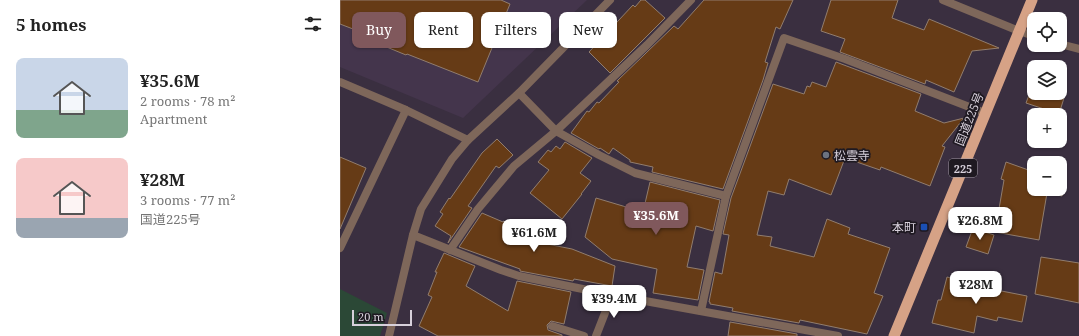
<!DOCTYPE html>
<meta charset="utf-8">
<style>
:root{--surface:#fff;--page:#f6f6f6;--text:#222;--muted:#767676;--accent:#80585c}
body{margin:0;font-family:"Noto Serif","Noto Sans JP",serif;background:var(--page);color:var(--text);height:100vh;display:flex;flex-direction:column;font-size:15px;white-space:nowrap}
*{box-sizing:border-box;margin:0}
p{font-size:13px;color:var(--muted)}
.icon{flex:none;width:22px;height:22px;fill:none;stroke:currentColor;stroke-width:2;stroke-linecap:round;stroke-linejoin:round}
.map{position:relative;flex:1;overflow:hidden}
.sheet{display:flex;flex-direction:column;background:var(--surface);width:340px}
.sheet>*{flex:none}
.top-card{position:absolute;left:12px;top:12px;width:380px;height:36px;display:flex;gap:8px}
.tools{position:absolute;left:687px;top:12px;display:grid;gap:8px}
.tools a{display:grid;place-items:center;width:40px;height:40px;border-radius:8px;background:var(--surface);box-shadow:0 1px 3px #0004;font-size:20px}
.scale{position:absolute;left:12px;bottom:10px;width:60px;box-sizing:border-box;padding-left:4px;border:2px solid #d7d0db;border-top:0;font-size:11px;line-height:14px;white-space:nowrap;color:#d7d0db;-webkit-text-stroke:3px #1e1921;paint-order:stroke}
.price{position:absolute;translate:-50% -34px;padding:0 9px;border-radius:8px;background:#fff;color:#222;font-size:13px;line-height:26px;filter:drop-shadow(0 1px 2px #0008)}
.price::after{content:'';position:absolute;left:50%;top:24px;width:12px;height:9px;margin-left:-6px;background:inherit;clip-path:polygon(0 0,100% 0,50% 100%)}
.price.selected{background:var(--accent);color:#fff}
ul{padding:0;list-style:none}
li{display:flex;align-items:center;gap:12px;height:100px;padding:0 16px}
li span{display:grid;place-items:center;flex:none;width:112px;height:80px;border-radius:8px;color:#555}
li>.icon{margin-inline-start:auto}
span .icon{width:48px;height:48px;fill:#fffc;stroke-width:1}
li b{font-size:17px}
h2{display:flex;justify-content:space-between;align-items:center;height:48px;padding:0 16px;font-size:17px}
.chip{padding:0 14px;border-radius:8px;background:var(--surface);box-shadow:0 1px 3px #0004;font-size:14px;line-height:36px}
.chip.selected{background:var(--accent);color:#fff}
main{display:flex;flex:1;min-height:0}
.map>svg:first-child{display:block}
.built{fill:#44354c}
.green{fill:#2b4836}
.building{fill:#663b16;stroke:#917d6e}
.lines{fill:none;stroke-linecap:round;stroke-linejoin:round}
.service{stroke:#7e675a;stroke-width:8}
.minor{stroke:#7e675a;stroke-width:8}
.tertiary{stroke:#7e675a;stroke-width:8}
.trunk{stroke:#d6a286;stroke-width:11}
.worship-dot{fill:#6b7280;stroke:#1e1921;stroke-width:1.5}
.transit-dot{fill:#1a4fb4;stroke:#1e1921;stroke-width:1.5}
.labels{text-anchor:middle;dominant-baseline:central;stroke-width:3.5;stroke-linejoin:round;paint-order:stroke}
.shield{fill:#1e1921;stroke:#a099a3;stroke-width:1}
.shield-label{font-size:11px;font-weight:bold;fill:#d7d0db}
.street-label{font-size:12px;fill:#d7d0db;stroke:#1e1921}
.poi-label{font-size:12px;fill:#d7d0db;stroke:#1e1921;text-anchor:start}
</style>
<main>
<section class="sheet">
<h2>5 homes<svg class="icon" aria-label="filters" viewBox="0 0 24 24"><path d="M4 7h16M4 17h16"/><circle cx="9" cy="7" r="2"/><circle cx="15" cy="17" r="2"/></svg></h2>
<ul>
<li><span style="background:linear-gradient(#c9d6e8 65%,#7fa58c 0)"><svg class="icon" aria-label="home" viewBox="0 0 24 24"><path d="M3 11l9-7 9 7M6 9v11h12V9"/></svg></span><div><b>¥35.6M</b><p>2 rooms · 78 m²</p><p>Apartment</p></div></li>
<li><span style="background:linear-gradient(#f6c9c9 75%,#9aa5b1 0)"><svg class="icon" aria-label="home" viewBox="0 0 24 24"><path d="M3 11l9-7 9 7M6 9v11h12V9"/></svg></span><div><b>¥28M</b><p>3 rooms · 77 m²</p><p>国道225号</p></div></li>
</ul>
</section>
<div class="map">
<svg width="739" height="336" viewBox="0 0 739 336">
<rect width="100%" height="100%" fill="#3a2f40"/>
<polygon class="built" points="0,0 247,0 123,118 0,67"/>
<polygon class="green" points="0,289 47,313 40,336 0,336"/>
<g class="building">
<polygon points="0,0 161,0 170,4 138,82 67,54 66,55 37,43 39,39 0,24"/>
<polygon points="301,0 305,0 325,18 270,73 249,52 293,5 295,7"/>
<polygon points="364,0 453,0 440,29 436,27 425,62 428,63 423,80 383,189 312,172 313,167 290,162 290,160 273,148 269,154 260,148 259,149 231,133 247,111 249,112 257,102 259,103 279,82 277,81 334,26 338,29"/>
<polygon points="491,0 558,0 552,18 584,30 589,19 659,48 632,51 614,92 586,80 585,84 500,52 505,39 481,31"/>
<polygon points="496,62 581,94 575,111 604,123 624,118 602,146 605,147 590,186 541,167 540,170 505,158 491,195 449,179 444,195 428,191 417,235 432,237 430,246 474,257 487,219 510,228 508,234 550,248 534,293 543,296 527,334 460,320 459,323 392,311 393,308 370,304 370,302 369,302 375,272 382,274 389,235 383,234 391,198 433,84 464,94 467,86 470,87 472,82 486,87"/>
<polygon points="692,87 694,87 694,93 710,93 724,98 719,114 686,103"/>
<polygon points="157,139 173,155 159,168 156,166 128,206 132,208 108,243 111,236 95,226 103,214 100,212 109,198 110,199 142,153"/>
<polygon points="225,142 252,158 240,173 251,181 241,194 242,194 222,219 190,193 209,170 198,162 208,150 211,152 216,146 220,149"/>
<polygon points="0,157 26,168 0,229"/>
<polygon points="666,162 694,172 694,189 720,189 720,181 725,182 722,196 707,193 699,240 655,232 664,180 661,179"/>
<polygon points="310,182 380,200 373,231 356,226 347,267 364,270 358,300 313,293 317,269 272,259 245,237 256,198 303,212"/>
<polygon points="142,213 163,222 163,221 183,229 181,231 206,239 202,243 232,249 275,266 272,286 234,279 233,281 180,271 180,269 119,247"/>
<polygon points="633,228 654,235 648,254 626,247"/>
<polygon points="104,253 135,266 126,286 168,311 177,281 231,292 224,324 211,321 207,325 208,330 222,335 222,336 98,336 79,326 92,297 88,295 97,272 95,272"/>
<polygon points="701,257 739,263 739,303 695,294"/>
<polygon points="607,277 641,285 641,287 687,296 682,322 658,317 657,321 637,316 634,333 592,323 598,300 601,300"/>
<polygon points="390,322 457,334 457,336 388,336"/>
</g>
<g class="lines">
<g class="service">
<polyline points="603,0 679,31"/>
<polyline points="110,250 138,209 174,166 216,131 307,45 351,0"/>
<polyline points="212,326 244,336"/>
</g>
<g class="minor">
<polyline points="679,31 694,36"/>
<polyline points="720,44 739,49"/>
<polyline points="0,82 66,110 128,140"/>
<polyline points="179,93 216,131 259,155 295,173 386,196"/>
<polyline points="73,235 161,270 179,276 272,295 498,336"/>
<polyline points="0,248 66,110"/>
<polyline points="361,311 386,196 444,38 505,59 645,113"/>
<polyline points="256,336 272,295"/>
</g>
<polyline class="tertiary" points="49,336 73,235 81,209 112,159 128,140 179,93 270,0"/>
<polyline class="trunk" points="554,336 692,0"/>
</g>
<circle class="worship-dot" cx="486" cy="155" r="4"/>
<rect class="transit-dot" x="580" y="223" width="8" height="8" rx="2"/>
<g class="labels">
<rect class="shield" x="609" y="159" width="28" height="18" rx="3"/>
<g class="shield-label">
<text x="623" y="168">225</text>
</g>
<g class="street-label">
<text transform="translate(629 119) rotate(-68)">国道225号</text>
</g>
<g class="poi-label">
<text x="494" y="155">松雲寺</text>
<text x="576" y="227" text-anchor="end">本町</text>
</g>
</g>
</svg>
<div class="tools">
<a><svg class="icon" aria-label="locate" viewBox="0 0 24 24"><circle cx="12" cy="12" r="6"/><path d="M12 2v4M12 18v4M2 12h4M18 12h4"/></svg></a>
<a><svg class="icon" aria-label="layers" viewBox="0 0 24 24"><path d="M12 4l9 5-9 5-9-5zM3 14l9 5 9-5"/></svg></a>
<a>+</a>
<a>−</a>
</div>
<div class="scale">20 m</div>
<b class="price selected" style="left:316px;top:236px">¥35.6M</b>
<b class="price" style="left:640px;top:241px">¥26.8M</b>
<b class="price" style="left:194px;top:253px">¥61.6M</b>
<b class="price" style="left:636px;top:305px">¥28M</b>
<b class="price" style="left:274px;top:319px">¥39.4M</b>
<div class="top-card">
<a class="chip selected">Buy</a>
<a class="chip">Rent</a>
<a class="chip">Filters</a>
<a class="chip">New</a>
</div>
</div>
</main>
